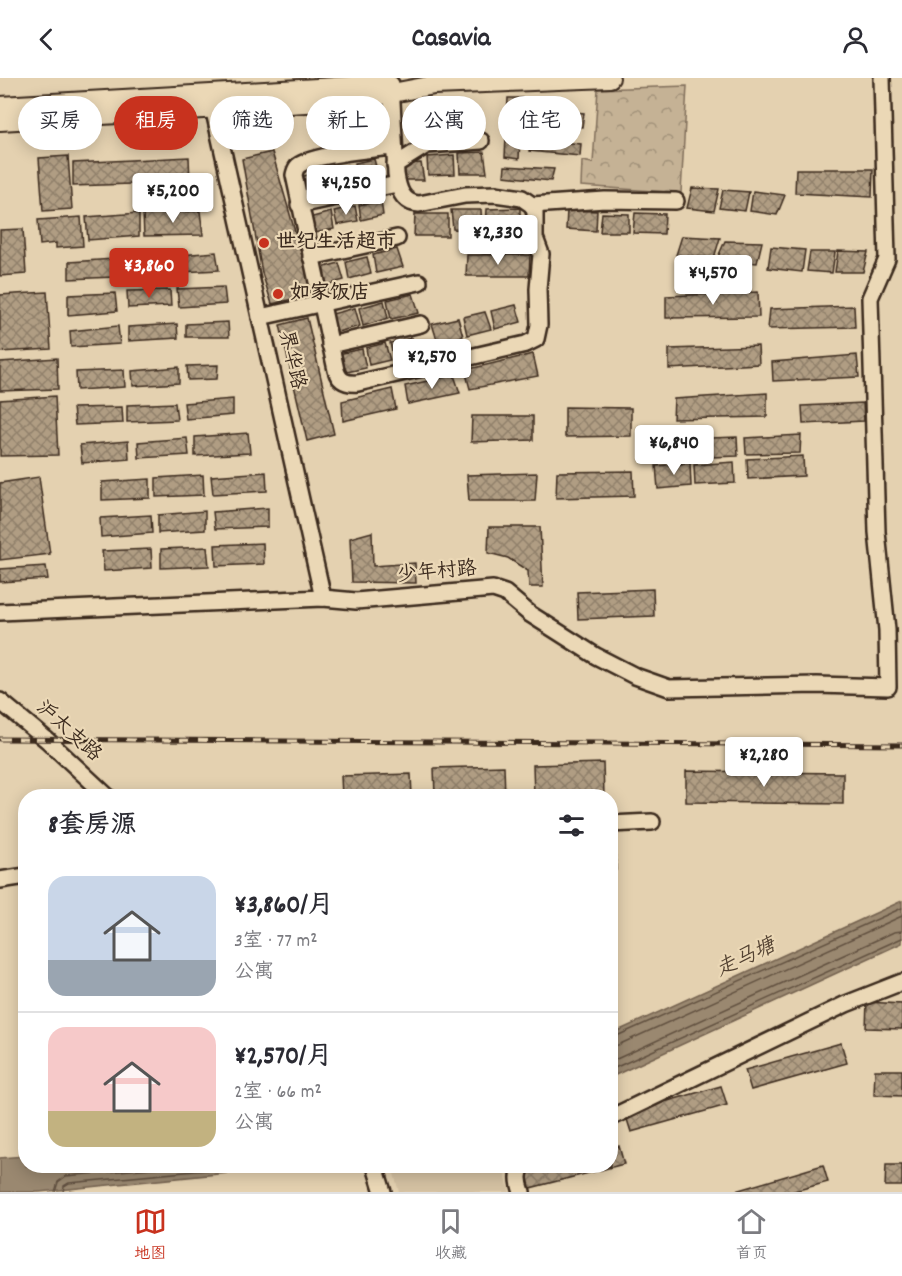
<!DOCTYPE html>
<html lang="zh">
<meta charset="utf-8">
<style>
:root{--surface:#fff;--page:#f7f7f7;--text:#2b2b33;--muted:#7c7c81;--line:#e1e1e2;--accent:#c8321e}
body{margin:0;font-family:Dekko,"LXGW WenKai TC",sans-serif;background:var(--page);color:var(--text);height:100vh;display:flex;flex-direction:column;font-size:22px;white-space:nowrap}
*{box-sizing:border-box;margin:0}
p{font-size:20px;color:var(--muted)}
.icon{flex:none;width:33px;height:33px;fill:none;stroke:currentColor;stroke-width:2;stroke-linecap:round;stroke-linejoin:round}
.map{position:relative;flex:1;overflow:hidden}
.details{position:absolute;left:18px;top:711px;width:600px;height:384px;display:flex;flex-direction:column;background:var(--surface);border-radius:24px;box-shadow:0 3px 15px #0003}
.details>*{flex:none}
.guide{position:absolute;left:18px;top:18px;width:600px;height:54px;display:flex;gap:12px}
.price{position:absolute;translate:-50% -51px;padding:0 14px;border-radius:6px;background:#fff;color:#222;font-size:20px;line-height:39px;filter:drop-shadow(0 2px 3px #0008)}
.price::after{content:'';position:absolute;left:50%;top:36px;width:18px;height:14px;margin-left:-9px;background:inherit;clip-path:polygon(0 0,100% 0,50% 100%)}
.price.on{background:var(--accent);color:#fff}
ul{padding:0;list-style:none}
li{display:flex;align-items:center;gap:18px;height:150px;padding:0 30px}
li+li{border-top:2px solid var(--line)}
li span{display:grid;place-items:center;flex:none;width:168px;height:120px;border-radius:18px;color:#555}
li>.icon{margin-inline-start:auto}
span .icon{width:72px;height:72px;fill:#fffc;stroke-width:1}
li b{font-size:26px}
h2{display:flex;justify-content:space-between;align-items:center;height:72px;padding:0 30px;font-size:26px}
.pill{padding:0 21px;border-radius:27px;background:var(--surface);box-shadow:0 3px 15px #0003;font-size:21px;line-height:54px}
.pill.on{background:var(--accent);color:#fff}
header{display:flex;justify-content:space-between;align-items:center;height:78px;padding:0 30px;background:var(--surface);font-size:27px;font-weight:800}
.tab-bar{display:flex;justify-content:space-around;align-items:center;height:84px;border-top:2px solid var(--line);background:var(--surface);font-size:16px;color:var(--muted)}
.tab-bar a{display:grid;justify-items:center;gap:3px}
.tab-bar .on{color:var(--accent)}
.map>svg:first-child{display:block}
.built{fill:#d4c1a2}
.forest{fill:url(#forest-crowns);stroke:#806e5a;stroke-width:1.5}
.water{fill:#9a8870;stroke:#74624f;stroke-width:1.5}
.lines{fill:none;stroke-linecap:round;stroke-linejoin:round}
.shore{stroke:#61503f;stroke-width:1.5}
.building{fill:url(#building-cross-hatch);stroke:#3b2a1e;stroke-width:1.5}
.minor-casing{stroke:#3b2a1e;stroke-width:20}
.major-casing{stroke:#3b2a1e;stroke-width:22}
.minor{stroke:#ebd8b6;stroke-width:15}
.major{stroke:#ebd8b6;stroke-width:18}
.rail-casing{stroke:#3b2a1e;stroke-width:5}
.rail{stroke:#ebd8b6;stroke-width:3;stroke-dasharray:9;stroke-linecap:butt}
.poi-dot{fill:#c8321e;stroke:#ebd8b6;stroke-width:2}
.labels{text-anchor:middle;dominant-baseline:central;stroke-width:4.5;stroke-linejoin:round;paint-order:stroke}
.poi-label{font-size:20px;font-weight:bold;fill:#3b2a1e;stroke:#ebd8b6;text-anchor:start}
.street-label{font-size:20px;fill:#3b2a1e;stroke:#ebd8b6}
.water-label{font-size:21px;font-style:italic;fill:#534232;stroke:#ebd8b6}
</style>
<header><svg class="icon" aria-label="back" viewBox="0 0 24 24"><path d="M15 5l-7 7 7 7"/></svg>Casavia<svg class="icon" aria-label="person" viewBox="0 0 24 24"><circle cx="12" cy="8" r="4"/><path d="M4 21q1-7 8-7t8 7"/></svg></header>
<div class="map">
<svg width="902" height="1114" viewBox="0 0 902 1114">
<defs>
<pattern id="forest-crowns" width="20" height="18" patternUnits="userSpaceOnUse" patternTransform="scale(1.5)"><rect width="20" height="18" fill="#c5b295"/><path d="M2 6a3 3 0 1 1 6 0M12 15a3 3 0 1 1 6 0" fill="none" stroke="#a19179"/></pattern>
<pattern id="building-cross-hatch" width="8" height="8" patternUnits="userSpaceOnUse" patternTransform="scale(1.5)"><rect width="8" height="8" fill="#b09d83"/><path d="M0 0l8 8M0 8l8-8" fill="none" stroke="#90806b"/></pattern>
</defs>
<rect width="100%" height="100%" fill="#e4d1b0"/>
<filter id="ink" filterUnits="userSpaceOnUse"><feTurbulence type="fractalNoise" baseFrequency=".0167" numOctaves="2"/><feDisplacementMap in="SourceGraphic" scale="12" xChannelSelector="R" yChannelSelector="G"/><feConvolveMatrix kernelMatrix="1 2 1 2 8 2 1 2 1" color-interpolation-filters="sRGB"/></filter>
<g filter="url(#ink)">
<polygon class="built" points="392,1088 502,1088 510,1114 399,1114"/>
<polygon class="forest" points="687,8 681,115 581,108 582,83 593,85 598,11"/>
<g class="water">
<polygon points="902,823 902,865 611,999 611,956"/>
<polygon points="25,1078 26,1088 299,1088 39,1114 0,1114 0,1080"/>
</g>
<g class="lines">
<g class="shore">
<polyline points="610,961 902,830"/>
<polyline points="610,968 618,967 902,838"/>
<polyline points="610,984 894,854 902,853"/>
<polyline points="610,992 902,860"/>
<polyline points="55,1114 58,1104 66,1098 173,1088"/>
<polyline points="63,1114 64,1108 69,1105 248,1088"/>
</g>
</g>
<g class="building">
<polygon points="508,20 522,20 519,81 505,79"/>
<polygon points="529,30 584,35 582,49 528,44"/>
<polygon points="532,61 581,66 580,78 529,73"/>
<polygon points="272,74 313,216 272,226 262,195 242,81"/>
<polygon points="484,74 487,95 460,95 459,75"/>
<polygon points="454,77 455,96 428,97 427,79"/>
<polygon points="68,78 72,131 43,133 39,80"/>
<polygon points="189,79 190,104 73,108 73,85"/>
<polygon points="374,81 379,100 358,104 355,85"/>
<polygon points="421,85 424,102 402,102 403,86"/>
<polygon points="348,87 354,107 331,111 327,92"/>
<polygon points="505,88 554,91 551,103 504,98"/>
<polygon points="796,91 873,91 872,119 795,115"/>
<polygon points="323,93 328,113 304,118 300,99"/>
<polygon points="692,110 719,111 714,133 687,130"/>
<polygon points="723,112 749,114 745,133 719,130"/>
<polygon points="753,113 785,117 777,137 750,133"/>
<polygon points="381,123 383,137 361,142 359,127"/>
<polygon points="355,128 358,143 337,147 334,133"/>
<polygon points="520,130 520,151 486,151 487,131"/>
<polygon points="451,132 481,132 482,153 453,151"/>
<polygon points="567,132 597,133 596,153 566,151"/>
<polygon points="200,133 203,157 144,158 143,135"/>
<polygon points="331,134 334,151 310,156 309,140"/>
<polygon points="139,135 139,158 88,162 86,139"/>
<polygon points="602,135 629,136 629,154 600,154"/>
<polygon points="635,135 665,136 664,156 633,155"/>
<polygon points="415,136 448,136 448,158 414,158"/>
<polygon points="81,139 83,168 56,170 56,165 40,167 38,142"/>
<polygon points="23,151 26,196 0,198 0,152"/>
<polygon points="682,158 720,160 714,180 676,177"/>
<polygon points="725,163 762,164 757,185 717,181"/>
<polygon points="771,169 805,172 802,194 768,190"/>
<polygon points="397,171 403,189 376,195 373,177"/>
<polygon points="838,173 868,174 863,194 835,194"/>
<polygon points="216,174 219,192 181,194 180,177"/>
<polygon points="810,174 835,174 832,195 807,193"/>
<polygon points="172,176 174,195 126,199 125,180"/>
<polygon points="467,177 530,177 529,198 466,198"/>
<polygon points="367,179 371,195 349,201 346,184"/>
<polygon points="114,181 114,199 69,201 69,184"/>
<polygon points="339,185 344,202 323,208 321,190"/>
<polygon points="224,209 226,226 179,229 177,211"/>
<polygon points="170,212 171,228 128,230 127,213"/>
<polygon points="47,214 51,271 0,274 0,217"/>
<polygon points="758,214 759,239 666,240 666,218"/>
<polygon points="115,215 117,233 68,237 68,217"/>
<polygon points="413,216 419,235 391,241 387,222"/>
<polygon points="384,223 388,240 363,248 359,230"/>
<polygon points="516,227 521,244 495,251 491,233"/>
<polygon points="854,228 855,249 768,251 770,231"/>
<polygon points="355,230 360,248 337,254 332,236"/>
<polygon points="485,234 491,251 467,257 463,239"/>
<polygon points="307,240 334,356 307,363 280,247"/>
<polygon points="458,240 463,258 438,265 432,246"/>
<polygon points="228,244 229,259 186,259 186,246"/>
<polygon points="177,246 178,260 128,263 128,249"/>
<polygon points="118,248 120,266 71,269 70,253"/>
<polygon points="412,260 417,277 394,282 390,265"/>
<polygon points="385,265 390,282 369,287 366,270"/>
<polygon points="758,268 759,286 669,291 669,271"/>
<polygon points="362,271 366,290 342,295 338,276"/>
<polygon points="533,276 538,298 470,311 465,292"/>
<polygon points="857,277 859,299 773,303 772,284"/>
<polygon points="57,280 58,311 0,313 0,284"/>
<polygon points="218,287 217,301 188,302 187,288"/>
<polygon points="179,289 179,305 133,308 132,293"/>
<polygon points="124,292 125,309 77,312 76,294"/>
<polygon points="454,297 460,315 408,326 405,308"/>
<polygon points="392,311 396,331 343,343 342,323"/>
<polygon points="767,315 767,339 673,341 674,321"/>
<polygon points="55,318 58,377 0,378 0,322"/>
<polygon points="233,321 233,337 186,341 184,325"/>
<polygon points="175,325 177,342 127,344 127,327"/>
<polygon points="863,325 864,343 803,346 802,328"/>
<polygon points="122,329 123,345 75,347 73,330"/>
<polygon points="565,329 631,330 631,358 565,359"/>
<polygon points="472,338 533,338 533,362 471,364"/>
<polygon points="248,355 250,375 195,378 195,359"/>
<polygon points="801,357 800,375 746,376 745,360"/>
<polygon points="737,359 738,378 684,380 684,361"/>
<polygon points="187,360 189,377 139,380 138,364"/>
<polygon points="128,363 129,381 82,385 80,367"/>
<polygon points="803,378 804,398 748,401 747,381"/>
<polygon points="734,384 735,405 695,407 694,387"/>
<polygon points="690,385 691,408 658,411 656,388"/>
<polygon points="633,393 634,418 556,420 557,394"/>
<polygon points="266,394 267,413 213,416 211,398"/>
<polygon points="537,395 535,423 469,423 467,397"/>
<polygon points="203,397 204,417 156,419 156,400"/>
<polygon points="39,399 50,476 0,482 0,405"/>
<polygon points="150,401 150,420 102,422 102,404"/>
<polygon points="268,430 268,449 215,451 213,434"/>
<polygon points="205,433 205,452 158,455 158,437"/>
<polygon points="151,437 152,455 101,459 100,440"/>
<polygon points="489,449 540,449 543,509 529,509 528,493 508,480 488,475"/>
<polygon points="372,454 373,488 415,485 416,505 352,504 350,460"/>
<polygon points="263,465 264,486 216,488 215,467"/>
<polygon points="207,469 209,488 161,490 161,471"/>
<polygon points="151,471 152,490 104,493 102,473"/>
<polygon points="46,488 48,501 0,504 0,491"/>
<polygon points="653,511 654,538 578,541 577,514"/>
<polygon points="603,685 604,718 534,718 533,687"/>
<polygon points="504,688 505,718 435,718 434,690"/>
<polygon points="686,693 843,695 843,726 686,724"/>
<polygon points="411,696 412,718 342,718 341,698"/>
<polygon points="610,769 615,769 616,792 610,792"/>
<polygon points="610,794 614,854 610,855"/>
<polygon points="867,924 902,926 902,951 866,950"/>
<polygon points="841,965 847,985 751,1012 745,992"/>
<polygon points="875,992 902,992 902,1018 874,1017"/>
<polygon points="721,1008 727,1027 631,1054 625,1035"/>
<polygon points="619,1068 624,1086 530,1110 526,1093 546,1088 610,1088 610,1071"/>
<polygon points="823,1087 828,1104 791,1114 732,1114"/>
<polygon points="886,1087 902,1087 902,1108 885,1108"/>
</g>
<g class="lines">
<g class="minor-casing">
<g id="minor">
<path d="M391,6l5,90c2,14 6,29 23,30l46,-9 30,-1 27,4 10,7 3,7v26l6,16 -3,35 1,36 -3,14 -10,5 -168,39c-12,1 -19,-2 -22,-13l-42,-195c1,-4 1,-6 4,-9 13,-11 76,-17 95,-19"/>
<polyline points="211,20 323,520"/>
<polyline points="395,87 427,67 481,63"/>
<polyline points="299,127 397,106"/>
<polyline points="532,127 605,122 676,123"/>
<polyline points="484,166 536,164"/>
<polyline points="311,179 397,160"/>
<polyline points="260,239 419,204"/>
<polyline points="330,267 421,246"/>
<polyline points="0,534 323,520 356,523 493,511 505,515 530,536 596,578 635,598 669,610 817,607 888,609 887,552 877,454 870,220 887,181 882,0"/>
<polyline points="0,623 47,662 107,718"/>
<polyline points="610,746 652,744"/>
<polyline points="0,802 26,798"/>
<polyline points="610,1040 846,926 902,904"/>
<polyline points="375,1088 383,1114"/>
<path d="M522,1114c-3,-8 -5,-19 1,-26"/>
</g>
</g>
<g class="major-casing">
<g id="major">
<polyline points="0,28 387,6"/>
<polyline points="0,43 356,22 434,7 610,0"/>
</g>
</g>
<use href="#minor" class="minor"/>
<use href="#major" class="major"/>
<g class="rail-casing">
<polyline id="rail" points="0,661 902,667"/>
</g>
<use href="#rail" class="rail"/>
</g>
</g>
<g class="poi-dot">
<circle cx="264" cy="165" r="6"/>
<circle cx="278" cy="216" r="6"/>
</g>
<g class="labels">
<g class="poi-label">
<text x="276" y="165">世纪生活超市</text>
<text x="290" y="216">如家饭店</text>
</g>
<g class="street-label">
<text transform="translate(291 282) rotate(77)">界华路</text>
<text transform="translate(437 495) rotate(-5)">少年村路</text>
<text transform="translate(68 654) rotate(42)">沪太支路</text>
</g>
<g class="water-label">
<text transform="translate(746 881) rotate(-25)">走马塘</text>
</g>
</g>
</svg>
<b class="price" style="left:346px;top:138px">¥4,250</b>
<b class="price" style="left:173px;top:146px">¥5,200</b>
<b class="price" style="left:498px;top:188px">¥2,330</b>
<b class="price on" style="left:149px;top:221px">¥3,860</b>
<b class="price" style="left:713px;top:228px">¥4,570</b>
<b class="price" style="left:432px;top:312px">¥2,570</b>
<b class="price" style="left:674px;top:398px">¥6,840</b>
<b class="price" style="left:764px;top:710px">¥2,280</b>
<div class="guide">
<a class="pill">买房</a>
<a class="pill on">租房</a>
<a class="pill">筛选</a>
<a class="pill">新上</a>
<a class="pill">公寓</a>
<a class="pill">住宅</a>
</div>
<section class="details">
<h2>8套房源<svg class="icon" aria-label="filters" viewBox="0 0 24 24"><path d="M4 7h16M4 17h16"/><circle cx="9" cy="7" r="2"/><circle cx="15" cy="17" r="2"/></svg></h2>
<ul>
<li><span style="background:linear-gradient(#c9d6e8 70%,#9aa5b1 0)"><svg class="icon" aria-label="home" viewBox="0 0 24 24"><path d="M3 11l9-7 9 7M6 9v11h12V9"/></svg></span><div><b>¥3,860/月</b><p>3室 · 77 m²</p><p>公寓</p></div></li>
<li><span style="background:linear-gradient(#f6c9c9 70%,#c2b280 0)"><svg class="icon" aria-label="home" viewBox="0 0 24 24"><path d="M3 11l9-7 9 7M6 9v11h12V9"/></svg></span><div><b>¥2,570/月</b><p>2室 · 66 m²</p><p>公寓</p></div></li>
</ul>
</section>
</div>
<nav class="tab-bar">
<a class="on"><svg class="icon" aria-label="map" viewBox="0 0 24 24"><path d="M3 6l6-2 6 2 6-2v14l-6 2-6-2-6 2zM9 4v14M15 6v14"/></svg>地图</a>
<a><svg class="icon" aria-label="saved" viewBox="0 0 24 24"><path d="M7 4h10v16l-5-4-5 4z"/></svg>收藏</a>
<a><svg class="icon" aria-label="home" viewBox="0 0 24 24"><path d="M3 11l9-7 9 7M6 9v11h12V9"/></svg>首页</a>
</nav>
